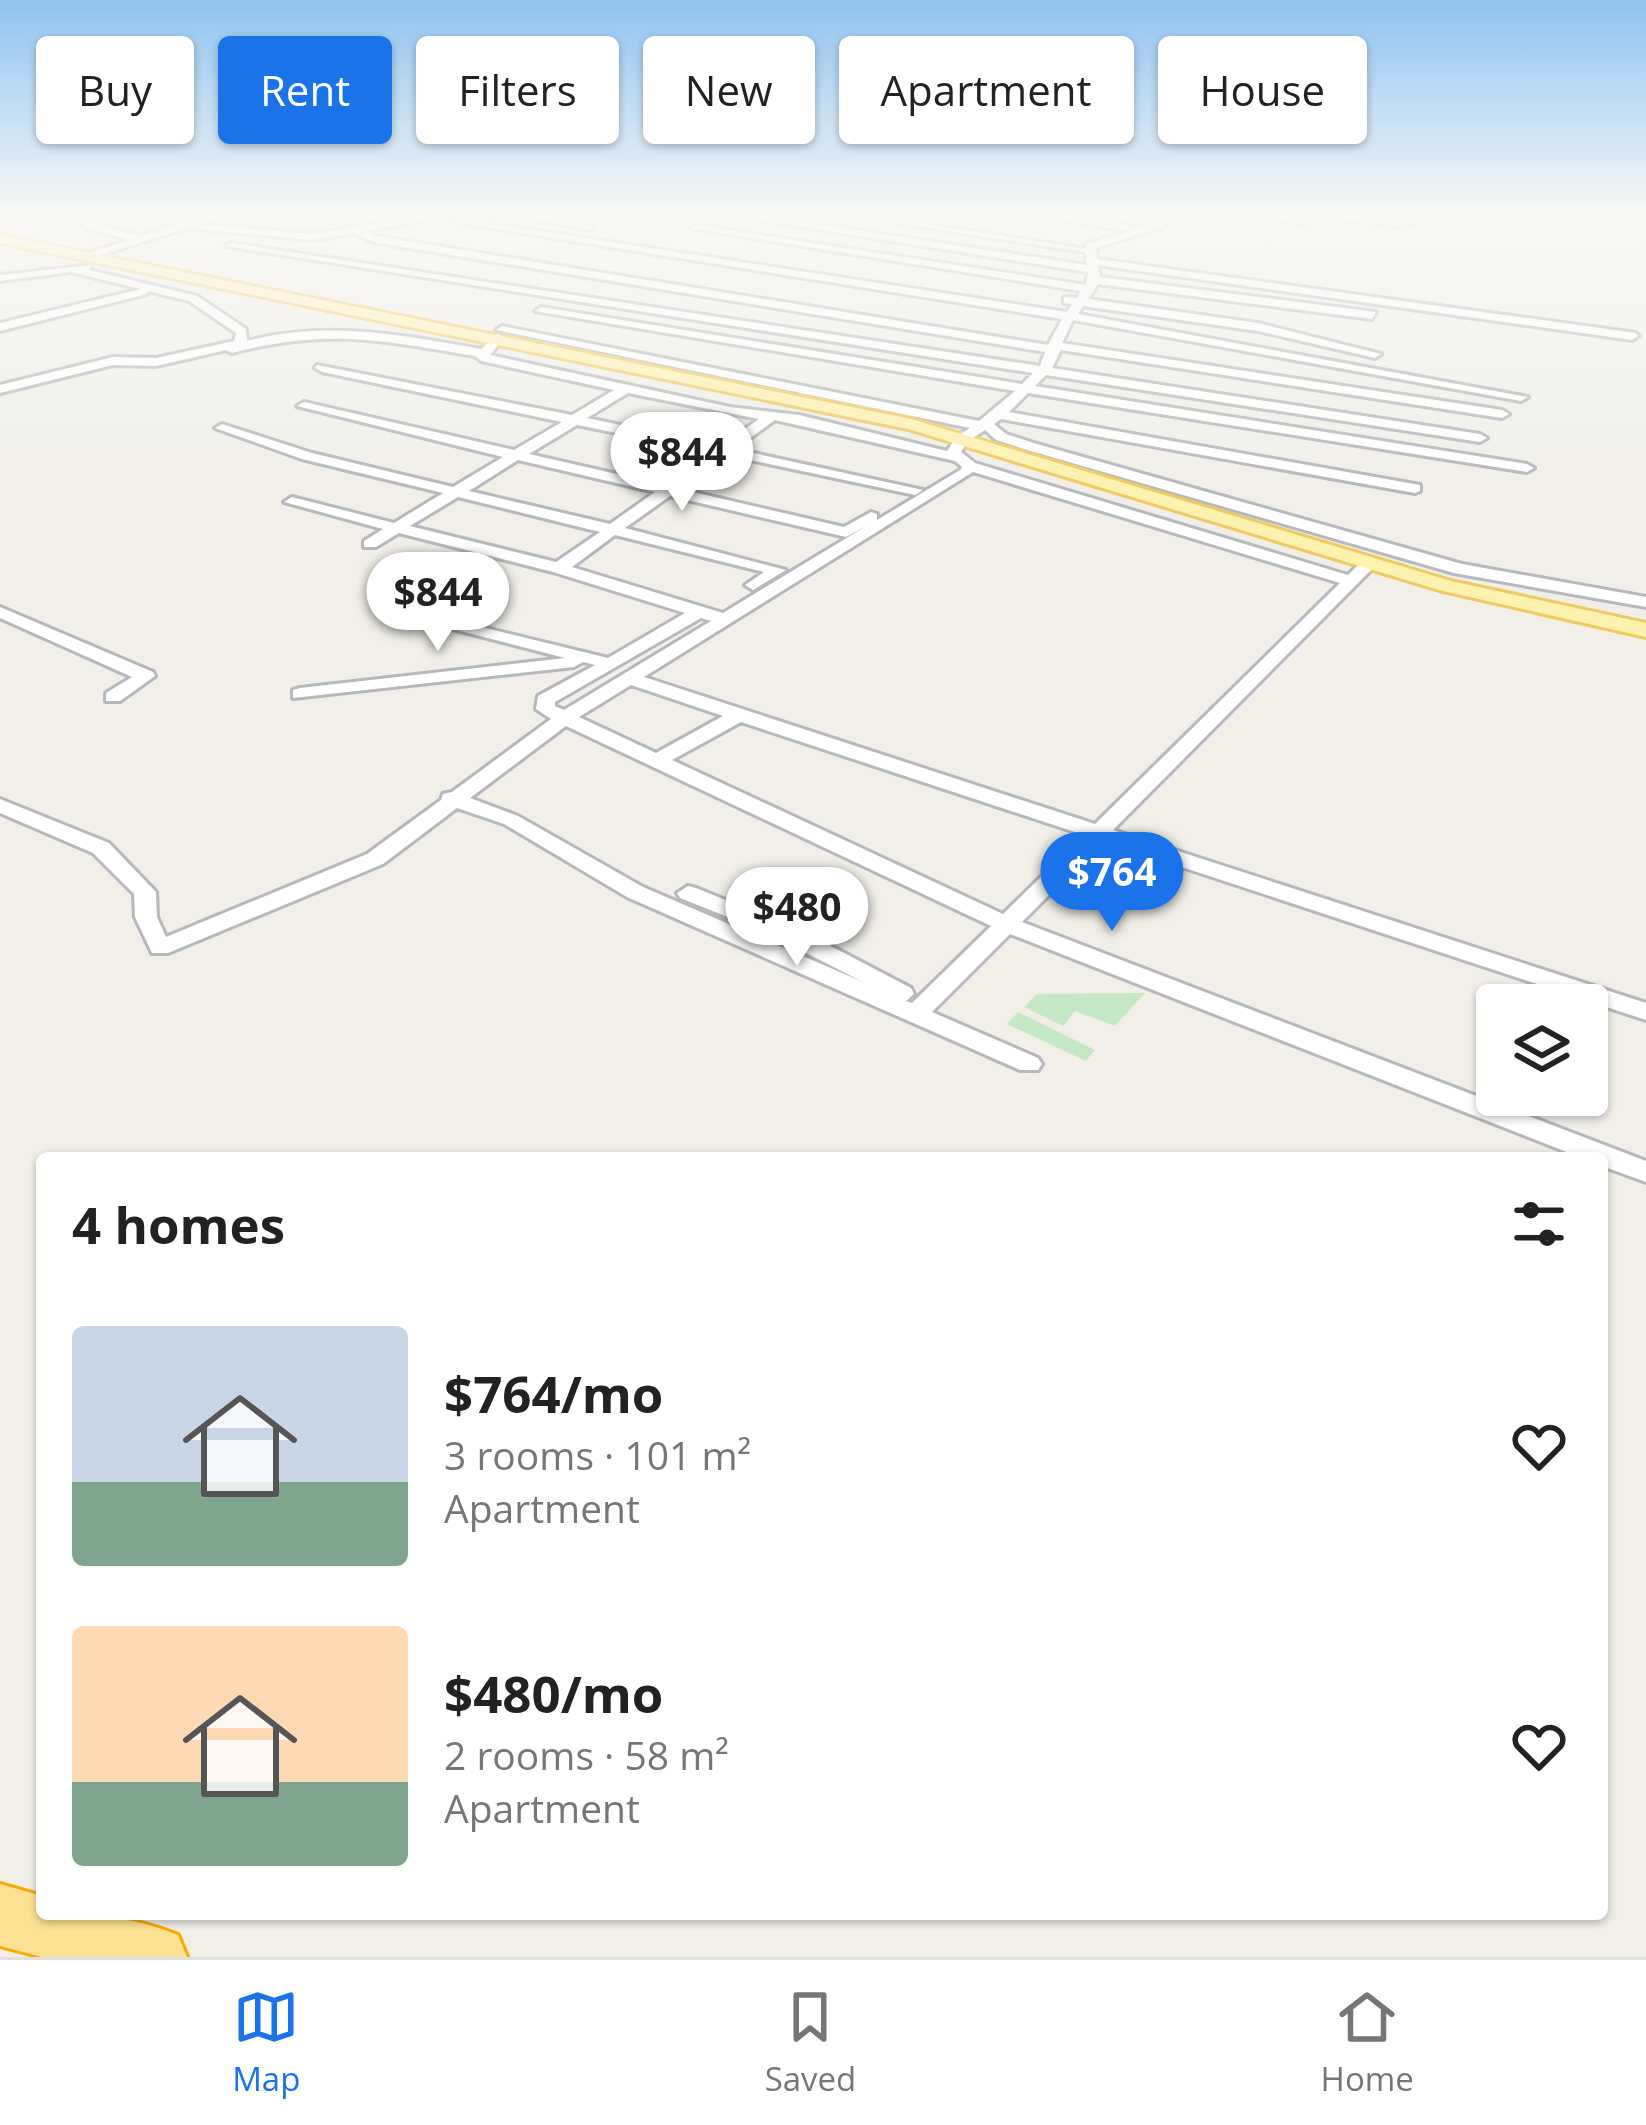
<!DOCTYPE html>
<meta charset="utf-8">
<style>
:root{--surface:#fff;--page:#f6f6f6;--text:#222;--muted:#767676;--line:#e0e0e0;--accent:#1a73e8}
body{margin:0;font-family:"Open Sans",sans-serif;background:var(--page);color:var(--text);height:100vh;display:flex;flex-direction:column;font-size:45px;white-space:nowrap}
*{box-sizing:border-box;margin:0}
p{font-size:39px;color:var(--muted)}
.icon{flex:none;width:66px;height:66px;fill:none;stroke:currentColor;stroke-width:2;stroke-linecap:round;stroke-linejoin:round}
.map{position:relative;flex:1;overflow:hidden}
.panel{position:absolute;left:36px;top:1152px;width:1572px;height:768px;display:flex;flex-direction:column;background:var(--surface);border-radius:12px;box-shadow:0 3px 9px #0004}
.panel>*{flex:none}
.hud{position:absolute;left:36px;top:36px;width:1575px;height:108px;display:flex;gap:24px}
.tools{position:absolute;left:1476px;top:984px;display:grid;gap:24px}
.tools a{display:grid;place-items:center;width:132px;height:132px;border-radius:12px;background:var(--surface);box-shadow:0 3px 9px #0004;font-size:60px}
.price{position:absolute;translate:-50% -102px;padding:0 27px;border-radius:42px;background:#fff;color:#222;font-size:39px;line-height:78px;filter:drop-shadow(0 3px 6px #0008)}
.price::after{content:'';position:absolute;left:50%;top:72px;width:36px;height:27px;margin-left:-18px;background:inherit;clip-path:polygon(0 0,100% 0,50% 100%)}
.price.selected{background:var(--accent);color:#fff}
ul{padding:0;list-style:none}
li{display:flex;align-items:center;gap:36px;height:300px;padding:0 36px}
li span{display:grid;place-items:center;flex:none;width:336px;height:240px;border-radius:12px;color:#555}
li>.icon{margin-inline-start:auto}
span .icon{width:144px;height:144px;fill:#fffc;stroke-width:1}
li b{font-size:51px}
h2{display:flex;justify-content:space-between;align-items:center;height:144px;padding:0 36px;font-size:51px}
.chip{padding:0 42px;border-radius:12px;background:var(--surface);box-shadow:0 3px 9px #0004;font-size:42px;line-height:108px}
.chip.selected{background:var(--accent);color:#fff}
.menu{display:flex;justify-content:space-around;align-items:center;height:168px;border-top:3px solid var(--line);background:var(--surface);font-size:33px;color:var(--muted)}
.menu a{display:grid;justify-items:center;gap:6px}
.menu .selected{color:var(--accent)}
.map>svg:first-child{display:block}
.green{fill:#c5e8c5}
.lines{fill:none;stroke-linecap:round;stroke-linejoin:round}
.minor-casing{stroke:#b5b8bc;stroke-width:6}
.major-casing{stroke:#f2c960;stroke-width:6}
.highway-casing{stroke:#f9ab00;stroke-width:6}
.minor{fill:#fff;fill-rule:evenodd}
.major{fill:#fff2af;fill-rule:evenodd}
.highway{fill:#fde293;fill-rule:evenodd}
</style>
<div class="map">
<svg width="1646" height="1957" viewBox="0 0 1646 1957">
<rect width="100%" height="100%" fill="#f1efe8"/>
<g class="green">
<polygon points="1145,993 1115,1026 1075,1011 1063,1026 1024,1007 1037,994"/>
<polygon points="1018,1012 1095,1050 1086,1061 1007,1024"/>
</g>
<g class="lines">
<g class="minor-casing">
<g id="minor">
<path d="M80,211h10l2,12 48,13 80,-25h17l-37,13 113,10 137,-23h26l-110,20 10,5 672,109 14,-26 -608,-97c39,-19 101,-13 139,5l-5,3 -84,-17 -30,8 593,91 5,-8 -8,-1v-6l13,1 4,-7 -390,-63 5,-3 390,60 2,-13 -387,-61h28l358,54 -2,-13 -268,-41h27l241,38 1,-5 42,-13 -115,-20h27l88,14 4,5c17,-5 33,-19 50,-19l-19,16 -67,21 1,11 539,74 2,3 -6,4 -534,-75 2,12 276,35 -4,7 -274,-35 -10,15 170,24 123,31 -6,4 -117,-27 -175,-25 -5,8 450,83 -7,4 -448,-81 -11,23 440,67 7,4 -7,4 -441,-68 -9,18 428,66 7,4 -7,4 -434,-67 -11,11 492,78 7,4 -7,4 -499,-79 -19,19 411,73v6l-5,2 -414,-74 -7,5 12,10 31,10 425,120 184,33v10l-192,-34 -427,-123 -31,-10 -11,-10 -18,12 -6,10 14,11 373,112 15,-15 14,4 -264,266 533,173v17l-543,-179 -81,81 624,239v21l-44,-16v-8h-20l-572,-224 -78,78 106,46 4,6 -4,6h-18l-393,-173 -123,-73 -47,-16 -74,56 -215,89h-16l-17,-36 -1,-23 -41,-41 -93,-40v-14l109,44 47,49 1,25 9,20 201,-83 74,-54 2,-6 9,-2 99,-73 -15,-10 2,-13 57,-31 -12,-3 -9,5 -281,31v-8l7,-2 265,-30 -190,-49v-8l233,57 77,-45 -132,-41 -154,-39 -23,14h-12v-6l19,-12 -99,-27 8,-5 102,26 49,-30 -141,-34 -87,-31 7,-4 90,29 141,34 50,-30 -206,-51 7,-4 210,48 48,-28 -240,-50 -7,-4 2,-3 255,50 42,-25 -133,-29 -6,-5c-93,-16 -149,-28 -243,-3l-6,-3 -70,16 -43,-1 -113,28v-8l113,-28 43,1 78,-17 2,-8 -47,-32 -41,-10 -1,3 -147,37v-8l141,-34 -70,-17 -71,9v-6l92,-10 -3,5 108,26 49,33 1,12c80,-21 154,-6 234,8l17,-15 6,4 -14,17 240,52 69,8 148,36 10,-15 13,-8 -474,-98 6,-4 477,95 36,-30 -480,-80 6,-4 481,77 11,-11 -807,-127 5,-3 809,123 5,-14 -672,-110 -19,-9 -41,7 -125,-12 -100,31 -4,-5 45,-14 -46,-13zM628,393l131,26 -38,27 -134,-28zM775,420l180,41 7,6 -2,3 -83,50v-6l-6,-2 -27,15 -164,-38 46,-34 189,40 8,-5 -188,-41zM577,425l134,27 -46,33 -136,-31zM518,460l137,32 -45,32 -141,-33zM973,472l367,111 -245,241 -451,-147zM670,496l176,41 22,-12 -145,88 -151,-46 43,-32 149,37 -19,13 8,5 33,-20 -161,-42zM458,497l142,35 -44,30 -146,-36zM701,618l10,3 -147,89 -9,-4v-4zM631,685l92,31 -67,37 -77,-36zM741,722l343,113 -81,79 -331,-154zM566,726l425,200 -79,77 -6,-2 8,-7 -3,-6 -105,-55 -110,-45 -8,-2 -11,7 3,5 83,33 100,51 -220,-95 -125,-71 -48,-18z"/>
<polygon points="1221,211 1304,218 1323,211 1399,220 1437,214 1442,217 1399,226 1320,217 1305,224"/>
<polygon points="0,607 153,672 155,676 120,701 106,701 106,693 132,677 0,618"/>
</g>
</g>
<g class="major-casing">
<polygon id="major" points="0,235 911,419 1451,581 1646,623 1646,637 1439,590 908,429 0,243"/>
</g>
<g class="highway-casing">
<path id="highway" d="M0,1884l42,12v18c49,0 90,2 136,21l9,22h-145l-42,-11z"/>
</g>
<use href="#minor" class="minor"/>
<use href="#major" class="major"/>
<use href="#highway" class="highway"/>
</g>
<linearGradient id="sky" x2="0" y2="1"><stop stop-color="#8fc3f1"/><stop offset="0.44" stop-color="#f9f8f5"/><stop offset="1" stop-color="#f9f8f5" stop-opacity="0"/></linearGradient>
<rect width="1646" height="485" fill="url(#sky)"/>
</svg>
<div class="tools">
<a><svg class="icon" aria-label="layers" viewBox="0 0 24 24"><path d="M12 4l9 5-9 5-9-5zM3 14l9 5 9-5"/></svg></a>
</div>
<b class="price" style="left:682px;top:514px">$844</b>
<b class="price" style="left:438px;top:654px">$844</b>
<b class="price selected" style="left:1112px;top:934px">$764</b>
<b class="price" style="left:797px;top:969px">$480</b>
<div class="hud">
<a class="chip">Buy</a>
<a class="chip selected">Rent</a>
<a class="chip">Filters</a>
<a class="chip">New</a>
<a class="chip">Apartment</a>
<a class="chip">House</a>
</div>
<section class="panel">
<h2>4 homes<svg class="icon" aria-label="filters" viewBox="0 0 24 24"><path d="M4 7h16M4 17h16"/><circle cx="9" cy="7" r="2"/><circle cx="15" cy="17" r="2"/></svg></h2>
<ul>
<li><span style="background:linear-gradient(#c9d6e8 65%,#7fa58c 0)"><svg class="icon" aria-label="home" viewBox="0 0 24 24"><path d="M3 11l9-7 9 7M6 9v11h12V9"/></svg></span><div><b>$764/mo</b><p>3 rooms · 101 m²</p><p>Apartment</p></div><svg class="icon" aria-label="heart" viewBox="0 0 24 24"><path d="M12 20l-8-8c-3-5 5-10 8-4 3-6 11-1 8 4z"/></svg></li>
<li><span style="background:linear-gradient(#ffd9b3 65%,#7fa58c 0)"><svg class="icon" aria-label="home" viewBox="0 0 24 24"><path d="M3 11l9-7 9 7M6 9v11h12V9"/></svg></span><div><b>$480/mo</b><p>2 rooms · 58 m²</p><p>Apartment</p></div><svg class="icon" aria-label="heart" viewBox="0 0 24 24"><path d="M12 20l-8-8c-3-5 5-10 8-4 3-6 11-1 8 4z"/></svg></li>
</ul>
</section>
</div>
<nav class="menu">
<a class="selected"><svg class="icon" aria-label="map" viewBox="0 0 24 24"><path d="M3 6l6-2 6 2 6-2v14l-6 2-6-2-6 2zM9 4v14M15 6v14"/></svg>Map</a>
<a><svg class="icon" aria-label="saved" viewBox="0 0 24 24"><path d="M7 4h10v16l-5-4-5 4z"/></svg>Saved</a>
<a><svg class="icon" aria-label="home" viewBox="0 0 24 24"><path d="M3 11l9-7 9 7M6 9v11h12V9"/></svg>Home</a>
</nav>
